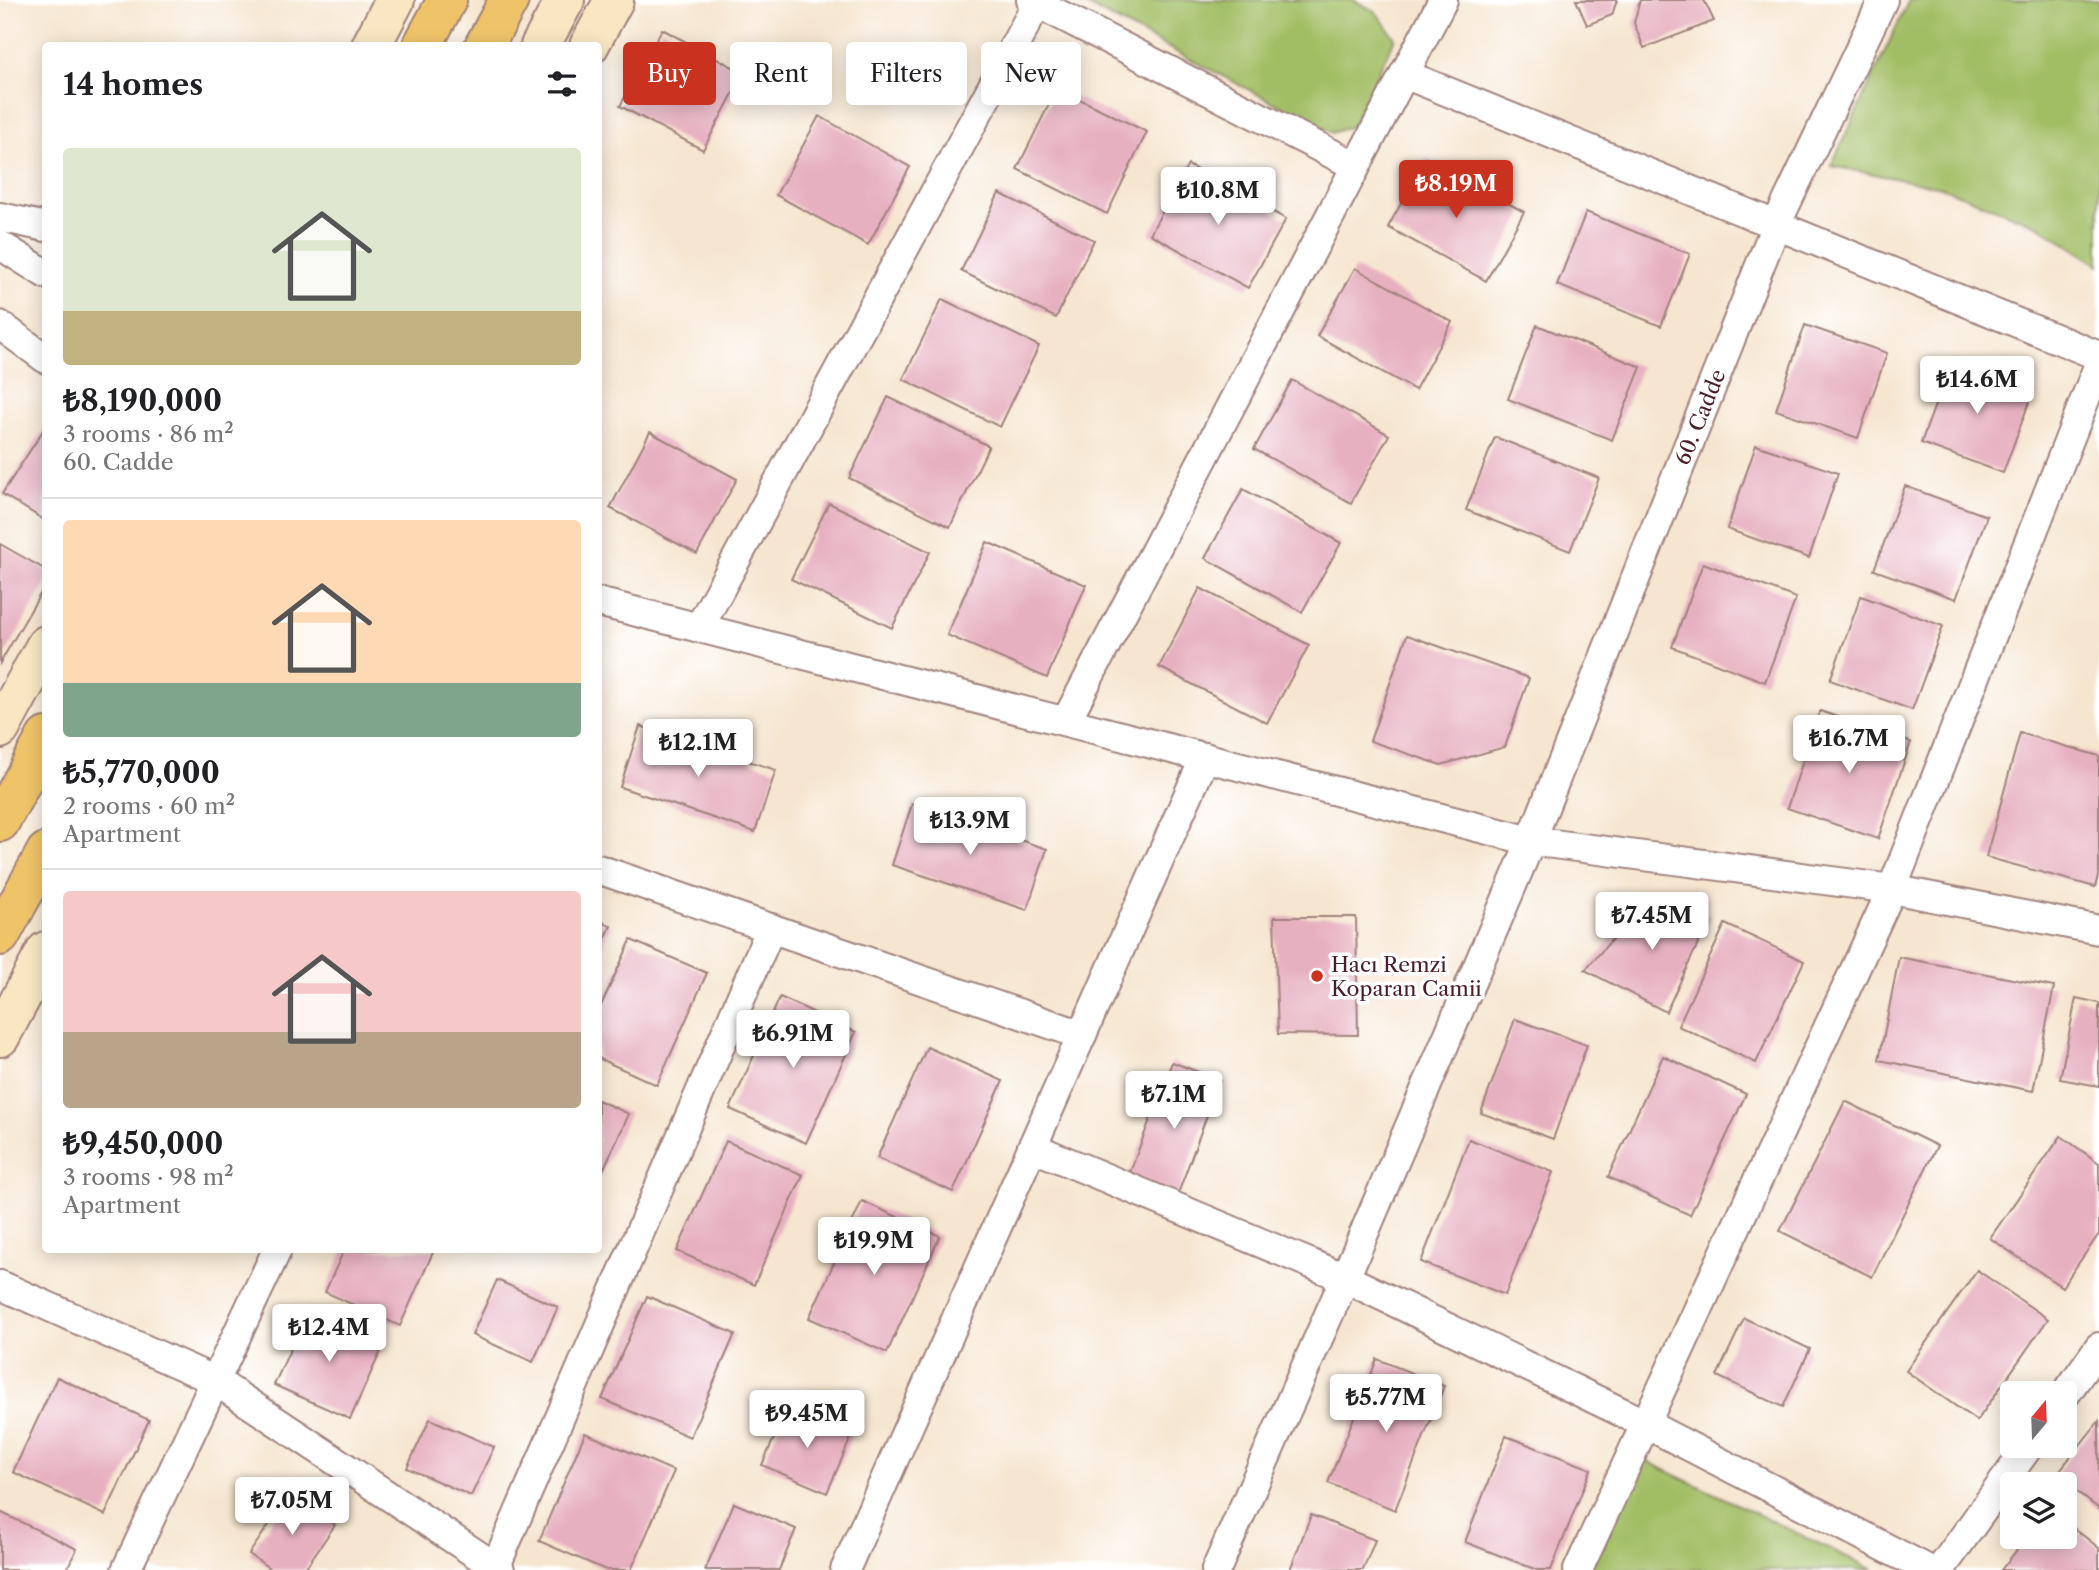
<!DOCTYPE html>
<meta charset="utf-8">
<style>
:root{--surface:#fff;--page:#f6f6f6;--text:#202124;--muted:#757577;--line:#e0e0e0;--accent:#c8321e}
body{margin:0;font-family:"Libre Caslon Text",serif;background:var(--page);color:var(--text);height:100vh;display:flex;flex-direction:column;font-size:26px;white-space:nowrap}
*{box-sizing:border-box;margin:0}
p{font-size:23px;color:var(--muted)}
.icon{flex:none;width:38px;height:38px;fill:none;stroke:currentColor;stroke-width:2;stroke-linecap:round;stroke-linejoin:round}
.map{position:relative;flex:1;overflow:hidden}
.drawer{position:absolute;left:42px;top:42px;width:560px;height:1211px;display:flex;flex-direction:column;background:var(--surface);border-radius:7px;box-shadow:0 4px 18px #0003}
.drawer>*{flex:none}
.top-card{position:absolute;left:623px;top:42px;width:665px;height:63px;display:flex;gap:14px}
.needle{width:46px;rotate:19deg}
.controls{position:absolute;left:2000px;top:1381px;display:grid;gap:14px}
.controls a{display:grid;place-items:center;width:77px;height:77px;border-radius:7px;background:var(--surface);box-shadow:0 4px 18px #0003;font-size:35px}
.price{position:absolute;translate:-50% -60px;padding:0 16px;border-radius:7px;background:#fff;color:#222;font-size:23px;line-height:46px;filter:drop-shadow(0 2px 4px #0008)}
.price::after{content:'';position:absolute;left:50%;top:42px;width:21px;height:16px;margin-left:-10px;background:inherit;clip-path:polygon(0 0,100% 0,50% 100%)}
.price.selected{background:var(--accent);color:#fff}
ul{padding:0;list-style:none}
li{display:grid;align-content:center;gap:14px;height:371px;padding:0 21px}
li+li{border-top:2px solid var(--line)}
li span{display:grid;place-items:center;height:217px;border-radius:7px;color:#555}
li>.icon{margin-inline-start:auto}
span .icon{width:126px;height:126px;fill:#fffc;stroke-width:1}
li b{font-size:30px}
h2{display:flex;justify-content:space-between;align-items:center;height:84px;padding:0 21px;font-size:30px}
.tag{padding:0 24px;border-radius:7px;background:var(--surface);box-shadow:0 4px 18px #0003;font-size:24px;line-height:63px}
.tag.selected{background:var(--accent);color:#fff}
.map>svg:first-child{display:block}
.green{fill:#a2be65;stroke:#766e48;stroke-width:2}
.building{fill:#e7b0c1}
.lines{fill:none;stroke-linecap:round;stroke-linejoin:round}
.street-casing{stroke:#a0827d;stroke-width:32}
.secondary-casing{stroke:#a0827d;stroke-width:42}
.highway-casing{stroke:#a0827d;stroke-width:42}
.street{stroke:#fff;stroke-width:28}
.secondary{stroke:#f9e7c3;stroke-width:38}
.highway{stroke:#efc469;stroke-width:38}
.poi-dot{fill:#c8321e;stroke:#fff;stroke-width:2.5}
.labels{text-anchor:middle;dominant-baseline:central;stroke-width:7;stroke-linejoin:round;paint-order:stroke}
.street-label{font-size:21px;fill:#4a1f2b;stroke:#fff}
.poi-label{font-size:21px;fill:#4a1f2b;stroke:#fff;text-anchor:start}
</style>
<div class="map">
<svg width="2099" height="1570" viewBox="0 0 2099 1570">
<rect width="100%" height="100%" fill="#fff"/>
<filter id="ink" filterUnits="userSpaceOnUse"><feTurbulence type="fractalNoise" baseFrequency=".0143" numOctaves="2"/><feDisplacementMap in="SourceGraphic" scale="14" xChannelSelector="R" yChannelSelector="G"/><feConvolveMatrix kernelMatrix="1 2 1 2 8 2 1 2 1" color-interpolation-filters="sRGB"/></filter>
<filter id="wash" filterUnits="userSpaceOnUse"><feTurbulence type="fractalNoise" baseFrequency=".00686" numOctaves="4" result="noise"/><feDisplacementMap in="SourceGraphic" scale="28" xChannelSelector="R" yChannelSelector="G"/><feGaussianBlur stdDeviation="1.57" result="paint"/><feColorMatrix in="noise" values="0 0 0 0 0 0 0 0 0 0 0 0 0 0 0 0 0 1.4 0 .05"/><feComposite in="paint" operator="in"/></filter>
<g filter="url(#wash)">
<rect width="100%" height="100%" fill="#f6e5cf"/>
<g class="green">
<polygon points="1077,0 1354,0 1376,12 1395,38 1352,126 1332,133"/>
<polygon points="1909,0 2099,0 2099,265 2039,226 1941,187 1831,166"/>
<polygon points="1640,1458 1874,1570 1588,1570"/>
</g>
<g id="blocks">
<g class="building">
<polygon points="1576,0 1617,0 1612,15 1587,25"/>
<polygon points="1640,0 1704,0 1714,21 1644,48 1634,23"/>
<polygon points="662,29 744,73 703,150 620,106"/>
<polygon points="1057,88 1147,132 1107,214 1017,169"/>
<polygon points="819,116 910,167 868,245 776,195"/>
<polygon points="1426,158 1524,212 1486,281 1388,227"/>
<polygon points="1188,165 1286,219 1248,288 1150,234"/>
<polygon points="999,193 1094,240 1056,318 961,271"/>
<polygon points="1586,212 1690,254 1661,326 1557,285"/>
<polygon points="1355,268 1452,322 1415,390 1317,336"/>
<polygon points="942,299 1039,346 1000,427 903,379"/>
<polygon points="1537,325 1641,367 1612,440 1508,399"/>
<polygon points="1805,325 1887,353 1858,438 1776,410"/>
<polygon points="1952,359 2034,389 2003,473 1921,443"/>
<polygon points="1292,380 1389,435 1351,503 1254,449"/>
<polygon points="888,397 989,446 950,527 849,478"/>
<polygon points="46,426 46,521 2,494"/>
<polygon points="650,432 737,479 697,554 610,508"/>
<polygon points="1495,437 1599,478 1570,551 1466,510"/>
<polygon points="1756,445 1838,473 1809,558 1727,529"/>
<polygon points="1905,486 1987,516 1956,599 1874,570"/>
<polygon points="1243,489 1341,543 1302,612 1205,558"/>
<polygon points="829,503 930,552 892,628 791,579"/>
<polygon points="987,542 1086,585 1047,678 947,635"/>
<polygon points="0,544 46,570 46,584 0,663"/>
<polygon points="1703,563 1796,598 1765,682 1672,647"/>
<polygon points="1200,588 1309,645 1267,723 1159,667"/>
<polygon points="1861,596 1943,626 1912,710 1830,680"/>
<polygon points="1407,635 1529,678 1505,747 1441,765 1370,741"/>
<polygon points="1820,711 1911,742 1878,839 1787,808"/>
<polygon points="640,726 776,770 755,832 620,787"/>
<polygon points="2020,733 2099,756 2099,873 2095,887 1986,857"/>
<polygon points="912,804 1047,849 1027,910 892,865"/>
<polygon points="1660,900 1711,916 1666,1012 1585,970 1644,903"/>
<polygon points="1274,917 1356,917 1358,1035 1278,1034"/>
<polygon points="598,920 611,926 598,953"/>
<polygon points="1725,924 1804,961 1756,1063 1678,1026"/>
<polygon points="631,940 707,973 657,1085 598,1058 598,1012"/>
<polygon points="1899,957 2054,987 2033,1091 1879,1060"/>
<polygon points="780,997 856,1032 806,1143 730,1109"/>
<polygon points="2076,998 2099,1003 2099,1086 2060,1079"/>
<polygon points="1515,1019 1587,1045 1553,1139 1481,1113"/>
<polygon points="927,1047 1003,1081 953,1192 877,1158"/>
<polygon points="1663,1056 1746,1094 1690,1215 1608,1177"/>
<polygon points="1172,1062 1220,1080 1176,1199 1127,1180"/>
<polygon points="598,1100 629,1114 598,1181"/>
<polygon points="1845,1101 1937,1146 1872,1277 1780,1231"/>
<polygon points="2061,1136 2099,1163 2099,1234 2062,1287 1990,1238"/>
<polygon points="1469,1139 1553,1172 1505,1295 1421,1262"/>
<polygon points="726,1141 803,1175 754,1285 677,1251"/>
<polygon points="862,1201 940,1236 887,1353 809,1318"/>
<polygon points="344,1250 434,1250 400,1326 325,1292"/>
<polygon points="1977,1270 2048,1319 1977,1421 1906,1371"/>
<polygon points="497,1280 558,1307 533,1362 472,1335"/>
<polygon points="647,1296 735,1334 690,1437 602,1399"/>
<polygon points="308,1310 384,1344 350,1419 274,1385"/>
<polygon points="1744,1318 1810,1349 1783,1407 1717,1376"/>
<polygon points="1377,1359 1444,1386 1395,1510 1328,1483"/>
<polygon points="57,1377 149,1420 105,1515 13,1472"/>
<polygon points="788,1407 852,1435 827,1493 762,1465"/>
<polygon points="430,1419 494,1447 471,1496 407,1468"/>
<polygon points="2099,1421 2099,1509 2056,1475"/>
<polygon points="585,1433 674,1471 631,1570 606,1570 539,1541"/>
<polygon points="1506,1436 1591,1469 1551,1570 1537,1570 1465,1542"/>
<polygon points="290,1494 335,1525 304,1570 272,1570 249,1554"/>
<polygon points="734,1503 796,1529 779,1570 705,1570"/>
<polygon points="0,1512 77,1549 66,1570 0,1570"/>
<polygon points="1311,1515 1375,1540 1363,1570 1290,1570"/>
<polygon points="2065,1521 2099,1548 2099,1570 2001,1570 2028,1536 2065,1536"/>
</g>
</g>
</g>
<g filter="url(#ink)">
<use href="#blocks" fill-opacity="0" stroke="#a0827d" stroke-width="2"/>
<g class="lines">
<g class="street-casing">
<g id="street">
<polyline points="1031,0 1356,166"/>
<polyline points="1404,74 2099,356"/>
<polyline points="0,217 46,227"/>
<polyline points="0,245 46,274"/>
<polyline points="0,325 46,359"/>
<polyline points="598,602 1531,841 1892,889 2099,930"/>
<polyline points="699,628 1039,0"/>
<polyline points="1066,721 1443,0"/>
<polyline points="598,869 1082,1035"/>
<polyline points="1032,1147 1345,1278 1646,1424 1929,1570"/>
<polyline points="0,1285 214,1380 500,1570"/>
<polyline points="2065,1395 2099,1347"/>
<polyline points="495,1568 771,928"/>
<polyline points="126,1570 277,1250"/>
<polyline points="845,1570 1205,757"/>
<polyline points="1216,1570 1345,1278 1531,841 1776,225 1883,0"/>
<polyline points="1578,1570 1892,889 2099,364"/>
<polyline points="1940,1570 2029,1446"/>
</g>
</g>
<g class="secondary-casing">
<g id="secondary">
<polyline points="371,46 395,0"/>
<polyline points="540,46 565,0"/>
<polyline points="589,46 614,0"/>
<polyline points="0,729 46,645"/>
<polyline points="0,1037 46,951"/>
</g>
</g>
<g class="highway-casing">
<g id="highway">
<polyline points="422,46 447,0"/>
<polyline points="484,46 509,0"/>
<polyline points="0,822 46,737"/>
<polyline points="0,936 46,852"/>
</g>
</g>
<use href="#street" class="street"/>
<use href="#secondary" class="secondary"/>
<use href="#highway" class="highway"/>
</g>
</g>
<circle class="poi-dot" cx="1317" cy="976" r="7"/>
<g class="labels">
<g class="street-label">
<text transform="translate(1700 417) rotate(-68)">60. Cadde</text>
</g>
<g class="poi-label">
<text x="1331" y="964">Hacı Remzi<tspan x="1331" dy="24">Koparan Camii</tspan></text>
</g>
</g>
</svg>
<div class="controls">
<a><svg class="needle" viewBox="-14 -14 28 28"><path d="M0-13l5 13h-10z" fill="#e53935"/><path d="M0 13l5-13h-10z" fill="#757577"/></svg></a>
<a><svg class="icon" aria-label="layers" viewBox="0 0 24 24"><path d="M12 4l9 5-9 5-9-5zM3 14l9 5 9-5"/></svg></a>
</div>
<b class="price selected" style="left:1456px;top:220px">₺8.19M</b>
<b class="price" style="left:1218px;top:227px">₺10.8M</b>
<b class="price" style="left:1977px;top:416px">₺14.6M</b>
<b class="price" style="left:1849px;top:775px">₺16.7M</b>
<b class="price" style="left:698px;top:779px">₺12.1M</b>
<b class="price" style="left:970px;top:857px">₺13.9M</b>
<b class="price" style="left:1652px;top:952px">₺7.45M</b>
<b class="price" style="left:793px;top:1070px">₺6.91M</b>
<b class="price" style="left:1174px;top:1131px">₺7.1M</b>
<b class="price" style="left:874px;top:1277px">₺19.9M</b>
<b class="price" style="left:329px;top:1364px">₺12.4M</b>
<b class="price" style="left:1386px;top:1434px">₺5.77M</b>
<b class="price" style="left:807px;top:1450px">₺9.45M</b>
<b class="price" style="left:292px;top:1537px">₺7.05M</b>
<div class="top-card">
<a class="tag selected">Buy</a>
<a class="tag">Rent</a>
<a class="tag">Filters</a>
<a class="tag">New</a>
</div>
<section class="drawer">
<h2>14 homes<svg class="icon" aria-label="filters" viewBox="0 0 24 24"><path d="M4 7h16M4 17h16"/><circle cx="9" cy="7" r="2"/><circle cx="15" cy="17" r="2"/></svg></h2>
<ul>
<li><span style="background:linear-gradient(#dfe7d0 75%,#c2b280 0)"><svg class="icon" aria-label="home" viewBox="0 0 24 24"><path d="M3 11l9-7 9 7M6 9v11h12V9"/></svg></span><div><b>₺8,190,000</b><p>3 rooms · 86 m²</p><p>60. Cadde</p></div></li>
<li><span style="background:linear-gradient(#ffd9b3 75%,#7fa58c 0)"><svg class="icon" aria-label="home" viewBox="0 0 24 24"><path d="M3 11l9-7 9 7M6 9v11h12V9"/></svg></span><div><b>₺5,770,000</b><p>2 rooms · 60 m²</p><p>Apartment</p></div></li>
<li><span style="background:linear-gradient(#f6c9c9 65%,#b9a48a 0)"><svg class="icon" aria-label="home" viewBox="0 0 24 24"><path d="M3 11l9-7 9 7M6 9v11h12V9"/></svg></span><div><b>₺9,450,000</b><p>3 rooms · 98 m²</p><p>Apartment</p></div></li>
</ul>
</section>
</div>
